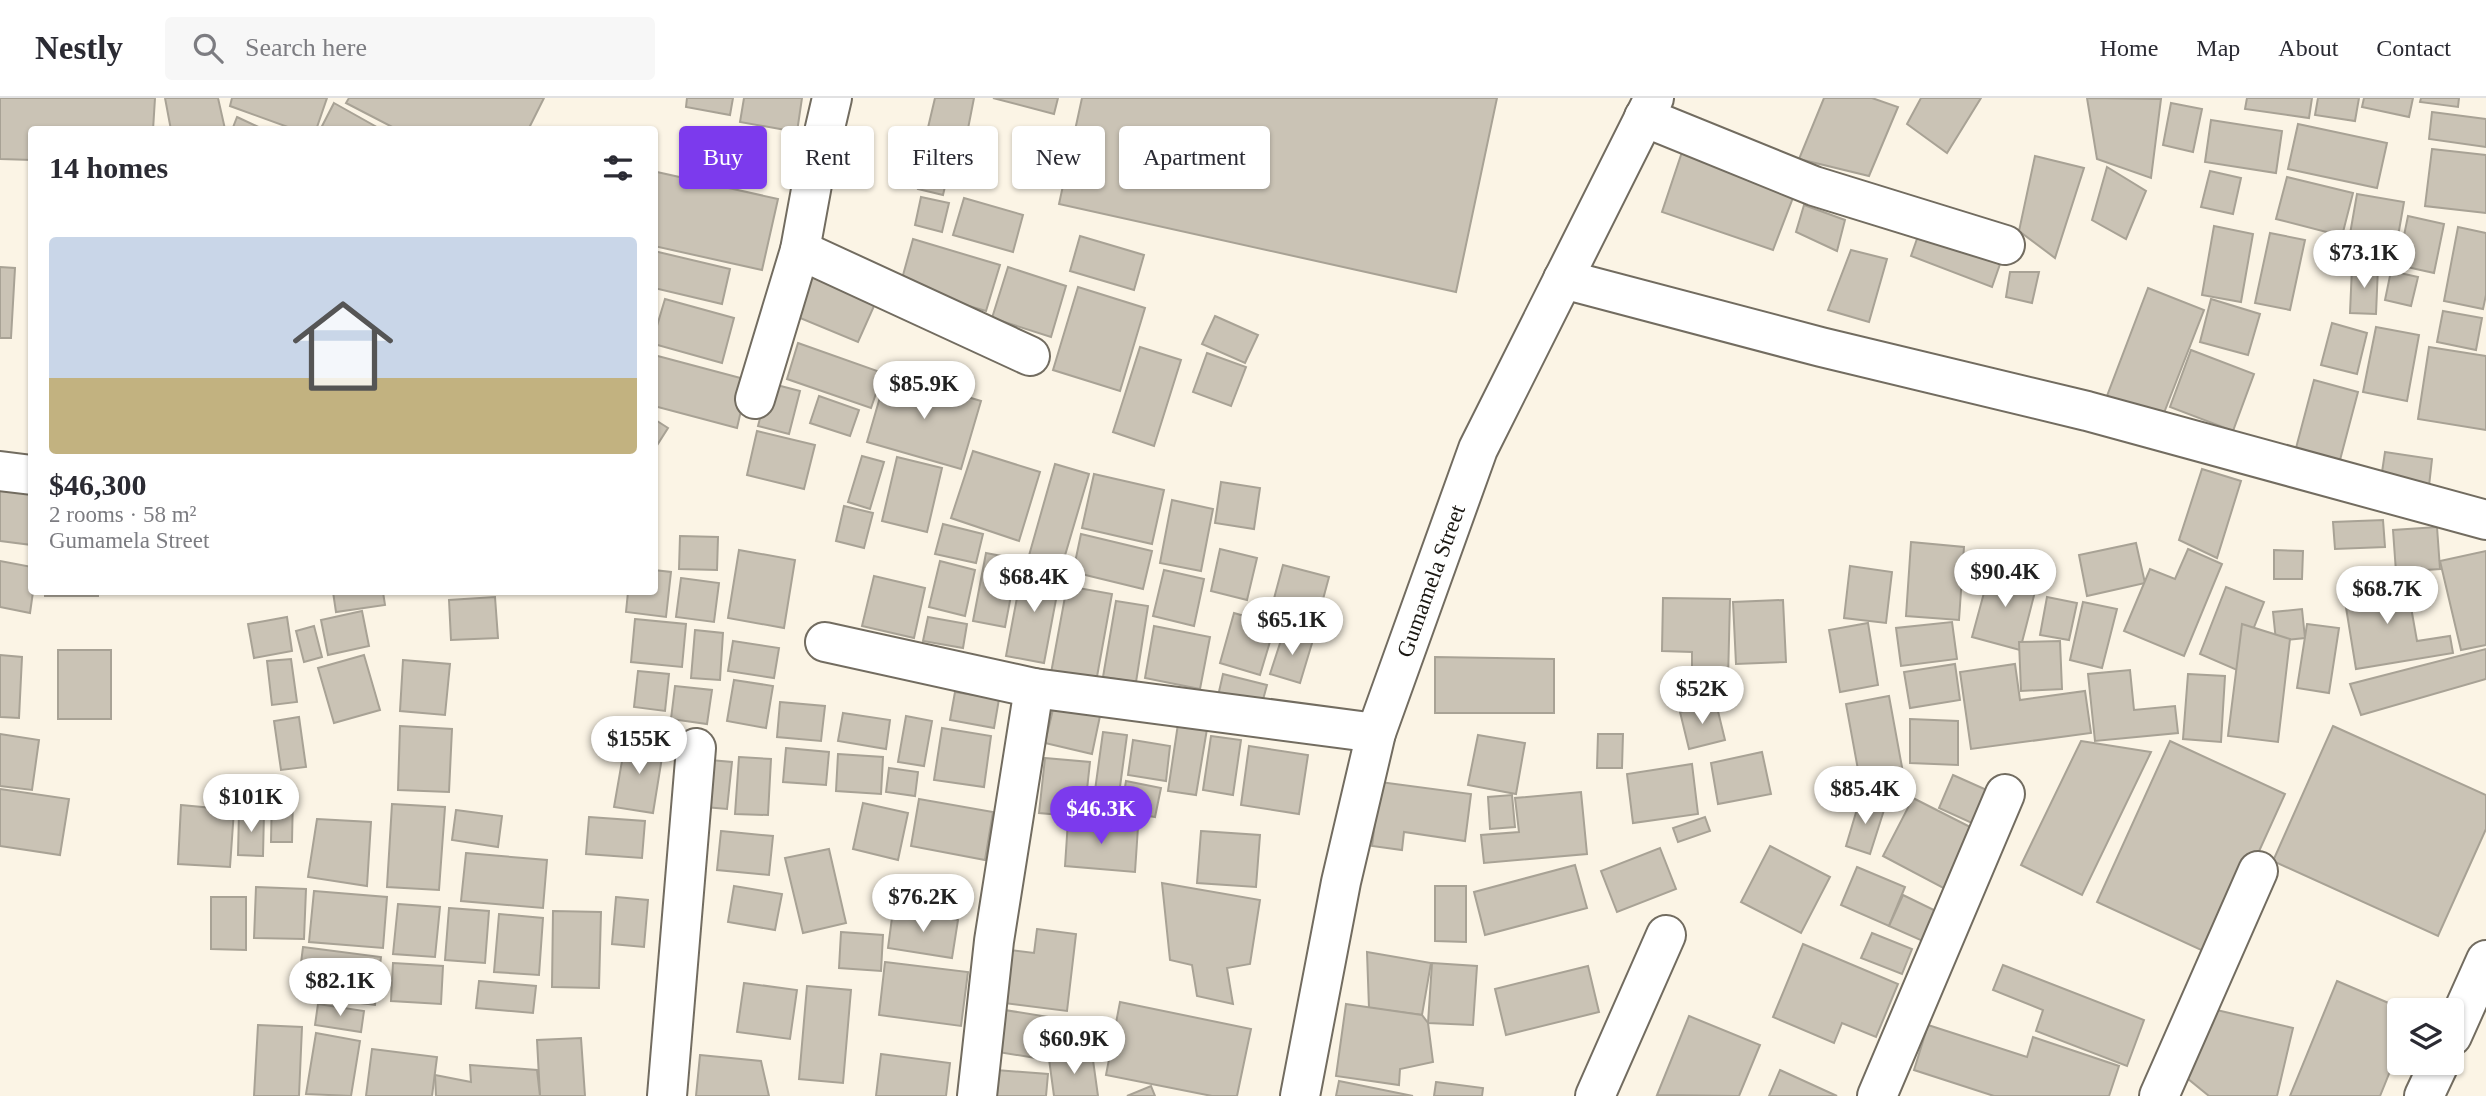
<!DOCTYPE html>
<meta charset="utf-8">
<style>
:root{--surface:#fff;--page:#f7f7f7;--text:#2b2b33;--muted:#7c7c81;--line:#e1e1e2;--accent:#7c3aed}
body{margin:0;font-family:Georgia,serif;background:var(--page);color:var(--text);height:100vh;display:flex;flex-direction:column;font-size:26px;white-space:nowrap}
*{box-sizing:border-box;margin:0}
p{font-size:23px;color:var(--muted)}
.icon{flex:none;width:38px;height:38px;fill:none;stroke:currentColor;stroke-width:2;stroke-linecap:round;stroke-linejoin:round}
.map{position:relative;flex:1;overflow:hidden}
.side{position:absolute;left:28px;top:28px;width:630px;height:469px;display:flex;flex-direction:column;background:var(--surface);border-radius:7px;box-shadow:0 2px 5px #0004}
.side>*{flex:none}
.banner{position:absolute;left:679px;top:28px;width:665px;height:63px;display:flex;gap:14px}
.fabs{position:absolute;left:2387px;top:900px;display:grid;gap:14px}
.fabs a{display:grid;place-items:center;width:77px;height:77px;border-radius:7px;background:var(--surface);box-shadow:0 2px 5px #0004;font-size:35px}
.price{position:absolute;translate:-50% -60px;padding:0 16px;border-radius:24px;background:#fff;color:#222;font-size:23px;line-height:46px;filter:drop-shadow(0 2px 4px #0008)}
.price::after{content:'';position:absolute;left:50%;top:42px;width:21px;height:16px;margin-left:-10px;background:inherit;clip-path:polygon(0 0,100% 0,50% 100%)}
.price.current{background:var(--accent);color:#fff}
ul{padding:0;list-style:none}
li{display:grid;align-content:center;gap:14px;height:371px;padding:0 21px}
li+li{border-top:2px solid var(--line)}
li span{display:grid;place-items:center;height:217px;border-radius:7px;color:#555}
li>.icon{margin-inline-start:auto}
span .icon{width:126px;height:126px;fill:#fffc;stroke-width:1}
li b{font-size:30px}
h2{display:flex;justify-content:space-between;align-items:center;height:84px;padding:0 21px;font-size:30px}
.tag{padding:0 24px;border-radius:7px;background:var(--surface);box-shadow:0 2px 5px #0004;font-size:24px;line-height:63px}
.tag.current{background:var(--accent);color:#fff}
header{display:flex;align-items:center;gap:42px;box-sizing:border-box;height:98px;padding:0 35px;background:var(--surface);border-bottom:2px solid var(--line)}
header strong{font-size:33px}
nav{display:flex;gap:38px;margin-inline-start:auto;font-size:24px}
.search{width:490px;height:63px;background:var(--page);display:flex;align-items:center;gap:18px;box-sizing:border-box;padding:0 24px;border-radius:7px;color:var(--muted);font-size:26px}
.map>svg:first-child{display:block}
.building{fill:#cac3b5;stroke:#a8a295;stroke-width:2}
.lines{fill:none;stroke-linecap:round;stroke-linejoin:round}
.minor-casing{stroke:#726c60;stroke-width:42}
.major-casing{stroke:#726c60;stroke-width:42}
.minor{stroke:#fff;stroke-width:38}
.major{stroke:#fff;stroke-width:38}
.labels{text-anchor:middle;dominant-baseline:central;stroke-width:5;stroke-linejoin:round;paint-order:stroke}
.street-label{font-size:23px;fill:#1a1712;stroke:#fff}
</style>
<header>
<strong>Nestly</strong>
<div class="search"><svg class="icon" aria-label="search" viewBox="0 0 24 24"><circle cx="10" cy="10" r="6"/><path d="M15 15l6 6"/></svg>Search here</div>
<nav><a>Home</a><a>Map</a><a>About</a><a>Contact</a></nav>
</header>
<div class="map">
<svg width="2486" height="998" viewBox="0 0 2486 998">
<rect width="100%" height="100%" fill="#fbf4e5"/>
<g class="building">
<polygon points="0,0 155,0 153,32 32,32 32,62 0,61"/>
<polygon points="165,0 218,0 225,31 171,32"/>
<polygon points="232,0 327,0 316,32 296,32 230,8"/>
<polygon points="349,0 544,0 528,32 398,32 346,5"/>
<polygon points="687,0 733,0 730,17 686,9"/>
<polygon points="744,0 802,0 797,34 740,24"/>
<polygon points="935,0 974,0 965,46 926,38"/>
<polygon points="993,0 1058,0 1054,16"/>
<polygon points="1082,0 1497,0 1456,194 1059,106"/>
<polygon points="1824,0 1872,0 1898,9 1869,78 1799,61"/>
<polygon points="1921,0 1981,0 1947,55 1907,26"/>
<polygon points="2087,0 2161,1 2151,80 2097,61"/>
<polygon points="2247,0 2312,0 2309,20 2245,11"/>
<polygon points="2318,0 2359,0 2355,23 2315,17"/>
<polygon points="2364,0 2413,0 2409,19 2362,9"/>
<polygon points="2421,0 2459,0 2458,9 2420,4"/>
<polygon points="334,5 382,32 320,32"/>
<polygon points="2171,5 2202,11 2193,54 2163,47"/>
<polygon points="2432,14 2486,21 2486,49 2429,41"/>
<polygon points="237,19 265,32 232,32"/>
<polygon points="2211,22 2282,33 2276,75 2205,64"/>
<polygon points="2298,26 2387,45 2377,90 2288,71"/>
<polygon points="929,46 954,51 943,97 918,91"/>
<polygon points="2432,51 2486,57 2486,115 2425,108"/>
<polygon points="1682,54 1794,97 1773,152 1662,114"/>
<polygon points="2035,58 2084,70 2055,160 2019,133"/>
<polygon points="2107,69 2146,93 2126,141 2092,122"/>
<polygon points="2210,73 2241,80 2233,116 2201,109"/>
<polygon points="657,74 778,101 762,172 654,148 654,85"/>
<polygon points="2287,79 2353,95 2342,138 2276,121"/>
<polygon points="2357,96 2404,104 2397,144 2350,136"/>
<polygon points="921,99 949,105 942,134 915,127"/>
<polygon points="964,100 1023,117 1013,154 953,137"/>
<polygon points="1804,107 1845,122 1837,153 1796,134"/>
<polygon points="2408,118 2444,126 2434,175 2398,167"/>
<polygon points="2214,128 2253,136 2241,204 2202,197"/>
<polygon points="2458,129 2486,135 2486,197 2483,211 2444,203"/>
<polygon points="2270,135 2305,142 2290,212 2255,205"/>
<polygon points="1080,138 1144,157 1134,192 1070,173"/>
<polygon points="1918,138 2000,166 1992,189 1911,158"/>
<polygon points="913,141 1000,167 986,213 900,188"/>
<polygon points="1851,152 1887,161 1869,224 1828,212"/>
<polygon points="654,153 730,171 722,206 654,190"/>
<polygon points="0,169 15,170 11,240 0,240"/>
<polygon points="808,169 878,199 858,244 788,215"/>
<polygon points="1008,169 1066,188 1051,239 992,220"/>
<polygon points="2352,169 2378,169 2376,216 2350,215"/>
<polygon points="2391,173 2418,179 2411,208 2385,202"/>
<polygon points="2010,174 2039,174 2032,205 2006,199"/>
<polygon points="1078,189 1145,210 1120,293 1053,272"/>
<polygon points="2148,190 2204,212 2162,320 2107,298"/>
<polygon points="665,201 734,220 722,265 654,246 654,238"/>
<polygon points="2211,201 2260,216 2248,257 2200,244"/>
<polygon points="2443,213 2482,220 2476,252 2437,244"/>
<polygon points="1215,218 1258,237 1245,265 1202,246"/>
<polygon points="2332,225 2367,235 2357,276 2321,267"/>
<polygon points="2376,229 2419,237 2407,303 2363,294"/>
<polygon points="798,245 883,275 871,310 787,281"/>
<polygon points="1140,249 1181,262 1154,348 1113,334"/>
<polygon points="2429,249 2486,258 2486,332 2418,321"/>
<polygon points="2191,252 2254,276 2233,333 2170,309"/>
<polygon points="1207,255 1246,269 1231,308 1193,294"/>
<polygon points="654,257 748,282 737,330 654,308"/>
<polygon points="887,275 981,303 961,371 867,344"/>
<polygon points="2314,282 2358,294 2340,362 2296,350"/>
<polygon points="769,285 800,293 789,336 758,328"/>
<polygon points="819,298 859,312 850,338 810,325"/>
<polygon points="654,321 668,330 654,352"/>
<polygon points="757,333 815,347 804,391 747,377"/>
<polygon points="973,353 1040,374 1019,443 951,420"/>
<polygon points="2385,354 2432,361 2429,388 2381,381"/>
<polygon points="862,358 884,364 870,411 848,404"/>
<polygon points="897,359 942,370 927,434 882,423"/>
<polygon points="1055,366 1089,376 1061,471 1028,461"/>
<polygon points="2202,371 2241,383 2217,460 2179,442"/>
<polygon points="1094,376 1164,392 1152,446 1082,430"/>
<polygon points="1221,384 1260,390 1254,431 1215,425"/>
<polygon points="0,391 32,396 32,447 0,443"/>
<polygon points="1172,402 1213,411 1201,473 1160,465"/>
<polygon points="844,408 873,415 864,450 836,443"/>
<polygon points="2383,422 2385,449 2335,451 2333,424"/>
<polygon points="943,426 983,436 976,465 935,456"/>
<polygon points="2437,429 2440,471 2396,474 2393,432"/>
<polygon points="1081,436 1152,453 1143,491 1073,474"/>
<polygon points="680,438 718,439 717,472 679,471"/>
<polygon points="1911,444 1964,449 1959,522 1906,518"/>
<polygon points="2136,445 2145,485 2087,498 2079,457"/>
<polygon points="1220,451 1257,460 1247,502 1211,493"/>
<polygon points="2188,451 2222,466 2184,558 2124,533 2150,471 2175,481"/>
<polygon points="739,452 795,462 784,530 728,520"/>
<polygon points="2274,452 2303,453 2302,481 2274,481"/>
<polygon points="2486,453 2486,547 2461,552 2440,463"/>
<polygon points="986,455 1018,461 1005,529 973,523"/>
<polygon points="0,463 32,469 32,494 33,494 30,515 0,509"/>
<polygon points="940,463 975,472 965,518 929,509"/>
<polygon points="1283,467 1329,479 1315,531 1269,519"/>
<polygon points="1023,468 1061,475 1044,565 1006,558"/>
<polygon points="1850,468 1892,474 1886,525 1844,520"/>
<polygon points="1991,469 2038,482 2020,552 1972,539"/>
<polygon points="654,472 671,474 666,519 626,514 628,494 654,494"/>
<polygon points="1164,472 1204,481 1194,528 1153,518"/>
<polygon points="874,478 925,490 914,540 862,528"/>
<polygon points="681,480 719,485 714,524 676,519"/>
<polygon points="2406,481 2417,543 2450,538 2453,555 2356,571 2343,491"/>
<polygon points="1067,488 1112,496 1096,584 1051,575"/>
<polygon points="2226,489 2264,504 2237,572 2200,556"/>
<rect x="45" y="494" width="53" height="4"/>
<polygon points="333,494 383,494 385,507 336,514"/>
<polygon points="495,499 498,540 451,542 449,502"/>
<polygon points="2047,499 2077,505 2069,542 2040,537"/>
<polygon points="1663,500 1730,501 1728,582 1692,582 1692,554 1662,553"/>
<polygon points="1783,502 1786,564 1736,566 1733,504"/>
<polygon points="1116,503 1148,508 1136,584 1103,579"/>
<polygon points="2083,504 2117,511 2102,570 2070,562"/>
<polygon points="2302,511 2305,540 2276,543 2273,514"/>
<polygon points="362,513 369,548 328,557 321,522"/>
<polygon points="1234,515 1275,527 1260,577 1220,565"/>
<polygon points="287,519 292,553 254,560 248,526"/>
<polygon points="928,519 967,526 963,550 923,543"/>
<polygon points="635,521 686,526 682,569 631,564"/>
<polygon points="1952,524 1957,561 1901,568 1896,530"/>
<polygon points="1868,525 1878,587 1840,594 1829,532"/>
<polygon points="2242,526 2290,541 2278,644 2228,638"/>
<polygon points="2307,526 2339,530 2329,595 2297,590"/>
<polygon points="314,528 322,559 304,564 296,533"/>
<polygon points="1154,528 1210,539 1200,591 1145,580"/>
<polygon points="695,532 723,535 720,582 691,580"/>
<polygon points="1284,533 1313,542 1300,585 1270,576"/>
<polygon points="733,543 779,550 774,580 728,573"/>
<polygon points="2060,543 2062,591 2021,593 2019,544"/>
<polygon points="2486,551 2486,581 2361,617 2350,586"/>
<rect x="58" y="552" width="53" height="69"/>
<polygon points="0,557 22,559 19,620 0,619"/>
<polygon points="364,557 380,612 334,625 318,570"/>
<polygon points="1435,559 1554,561 1554,615 1435,615"/>
<polygon points="291,561 297,604 272,607 267,563"/>
<polygon points="403,562 450,566 445,617 400,613"/>
<polygon points="1955,566 1960,602 1910,610 1904,574"/>
<polygon points="2015,566 2020,602 2085,593 2091,635 1971,651 1960,574"/>
<polygon points="2130,572 2134,612 2175,608 2178,635 2095,643 2088,576"/>
<polygon points="638,573 669,576 665,613 634,609"/>
<polygon points="1223,576 1267,587 1261,609 1218,598"/>
<polygon points="2188,576 2225,578 2221,644 2183,641"/>
<polygon points="734,582 773,588 766,630 727,623"/>
<polygon points="675,588 712,592 707,626 671,621"/>
<polygon points="955,594 999,601 994,630 950,622"/>
<polygon points="1889,598 1906,691 1863,699 1846,606"/>
<polygon points="780,604 825,608 821,643 777,639"/>
<polygon points="1716,605 1725,642 1689,651 1680,614"/>
<polygon points="1054,607 1100,618 1092,656 1045,645"/>
<polygon points="843,615 890,622 886,651 838,643"/>
<polygon points="906,618 932,623 924,668 898,664"/>
<polygon points="299,619 306,669 281,672 274,623"/>
<polygon points="1910,621 1958,623 1958,667 1910,665"/>
<polygon points="1178,626 1207,631 1196,697 1168,693"/>
<polygon points="400,628 452,631 449,694 398,692"/>
<polygon points="2333,628 2486,697 2486,731 2438,838 2273,763"/>
<polygon points="942,630 991,638 984,689 934,682"/>
<polygon points="1103,634 1127,637 1117,711 1093,707"/>
<polygon points="0,636 39,642 32,692 0,688"/>
<polygon points="1598,636 1623,636 1622,670 1597,670"/>
<polygon points="1478,637 1525,645 1516,696 1468,687"/>
<polygon points="1211,638 1241,642 1233,697 1203,692"/>
<polygon points="626,640 664,647 653,715 614,709"/>
<polygon points="1133,642 1170,648 1166,683 1128,677"/>
<polygon points="2081,643 2151,654 2082,797 2021,767"/>
<polygon points="2170,643 2285,696 2212,857 2097,804"/>
<polygon points="1249,648 1308,657 1299,716 1241,707"/>
<polygon points="786,650 829,654 826,687 783,684"/>
<polygon points="1762,654 1771,696 1718,706 1711,665"/>
<polygon points="838,656 883,659 881,696 836,693"/>
<polygon points="739,659 771,661 768,717 735,716"/>
<polygon points="1045,660 1090,664 1084,719 1039,715"/>
<polygon points="710,662 732,664 727,711 705,709"/>
<polygon points="1692,666 1698,716 1633,725 1627,676"/>
<polygon points="889,670 918,674 915,698 886,694"/>
<polygon points="1953,677 1989,693 1974,726 1939,710"/>
<polygon points="1126,683 1161,690 1155,719 1121,713"/>
<polygon points="1380,684 1471,696 1465,743 1404,734 1402,752 1372,748"/>
<polygon points="0,691 69,701 60,757 0,748"/>
<polygon points="1581,694 1587,756 1484,765 1481,737 1519,734 1515,700"/>
<polygon points="272,695 293,695 292,744 271,744"/>
<polygon points="1512,697 1515,729 1490,731 1488,699"/>
<polygon points="1913,700 1980,734 1949,793 1883,758"/>
<polygon points="919,701 993,714 985,762 911,748"/>
<polygon points="1860,701 1885,709 1870,756 1846,748"/>
<polygon points="863,705 908,715 898,762 853,751"/>
<polygon points="392,706 445,709 439,792 387,789"/>
<polygon points="181,707 234,712 230,769 178,766"/>
<polygon points="456,712 502,718 498,749 452,742"/>
<polygon points="239,713 264,714 263,758 238,757"/>
<polygon points="589,719 645,723 642,760 586,756"/>
<polygon points="1705,719 1710,733 1678,744 1673,730"/>
<polygon points="317,721 371,724 367,788 308,779"/>
<polygon points="1068,723 1138,729 1135,774 1065,768"/>
<polygon points="721,733 773,738 769,777 717,772"/>
<polygon points="1201,733 1260,737 1256,789 1197,785"/>
<polygon points="1770,748 1830,779 1801,835 1741,804"/>
<polygon points="1660,750 1676,791 1617,814 1601,773"/>
<polygon points="829,751 846,825 803,835 785,760"/>
<polygon points="466,755 547,762 543,810 461,803"/>
<polygon points="1575,767 1587,810 1485,837 1474,794"/>
<polygon points="1857,769 1905,789 1889,828 1841,807"/>
<polygon points="1162,785 1260,802 1250,866 1227,870 1233,906 1197,898 1192,867 1170,862"/>
<polygon points="734,788 782,796 775,832 728,824"/>
<polygon points="1435,788 1466,788 1466,844 1435,843"/>
<polygon points="256,789 306,791 304,841 254,840"/>
<polygon points="314,793 387,799 383,850 309,844"/>
<polygon points="1903,797 1938,814 1925,844 1889,828"/>
<polygon points="211,799 246,799 246,852 211,851"/>
<polygon points="616,799 648,802 644,849 612,846"/>
<polygon points="398,806 440,809 435,859 393,856"/>
<polygon points="449,810 489,813 485,865 445,862"/>
<polygon points="893,812 958,822 952,860 888,850"/>
<polygon points="553,813 601,814 599,890 552,889"/>
<polygon points="499,816 543,820 539,877 494,874"/>
<polygon points="1037,831 1076,836 1067,913 988,903 995,850 1034,855"/>
<polygon points="841,834 883,837 881,873 839,870"/>
<polygon points="1872,835 1912,851 1902,876 1861,860"/>
<polygon points="1803,846 1898,886 1876,939 1842,925 1834,945 1773,919"/>
<polygon points="303,849 381,859 375,907 297,897"/>
<polygon points="1367,854 1431,865 1422,917 1369,910"/>
<polygon points="885,864 968,874 961,928 879,917"/>
<polygon points="393,865 443,868 441,906 391,903"/>
<polygon points="1432,865 1477,868 1473,927 1428,925"/>
<polygon points="2003,867 2144,922 2127,968 2036,933 2043,912 1993,892"/>
<polygon points="1588,868 1599,914 1506,937 1495,891"/>
<polygon points="479,883 536,888 533,915 476,910"/>
<polygon points="2337,883 2405,912 2399,912 2399,951 2380,998 2290,998"/>
<polygon points="744,885 797,892 790,941 737,934"/>
<polygon points="807,888 851,892 843,985 799,981"/>
<polygon points="1120,904 1251,931 1237,998 1212,998 1106,977"/>
<polygon points="318,906 364,913 361,934 315,927"/>
<polygon points="1346,906 1422,917 1428,925 1433,964 1400,971 1399,987 1336,978"/>
<polygon points="2204,909 2293,930 2277,998 2209,998 2187,980"/>
<polygon points="992,910 1055,920 1048,962 986,952"/>
<polygon points="1689,918 1760,947 1739,998 1657,997"/>
<polygon points="258,927 302,929 299,998 254,998"/>
<polygon points="1928,927 2027,959 2033,939 2119,968 2109,998 1994,998 1914,972"/>
<polygon points="316,935 360,943 351,998 306,996"/>
<polygon points="581,940 585,998 540,998 537,942"/>
<polygon points="372,951 437,959 432,998 366,998"/>
<polygon points="1092,955 1098,998 1054,998 1049,961"/>
<polygon points="881,956 950,965 946,998 876,998"/>
<polygon points="700,957 761,963 769,998 696,998"/>
<polygon points="470,967 537,972 540,998 436,998 435,977 471,984"/>
<polygon points="996,972 1048,976 1046,998 995,998"/>
<polygon points="1780,972 1837,998 1769,998"/>
<polygon points="1339,983 1413,998 1336,998"/>
<polygon points="1436,984 1483,990 1482,998 1434,998"/>
<polygon points="1151,988 1155,998 1127,998"/>
</g>
<g class="lines">
<g class="minor-casing">
<g id="minor">
<polyline points="1644,19 1814,88 2005,147"/>
<polyline points="800,152 1030,258"/>
<polyline points="1563,181 1821,249 2087,313 2486,422"/>
<polyline points="755,301 800,152 813,81 832,0"/>
<polyline points="0,373 32,377"/>
<polyline points="825,544 1034,590"/>
<polyline points="667,998 696,650"/>
<polyline points="977,998 994,843 1034,590 1376,635"/>
<polyline points="1300,998 1341,784 1376,635 1478,351 1654,0"/>
<polyline points="1595,998 1666,837"/>
<polyline points="1877,998 2005,696"/>
<polyline points="2159,998 2258,773"/>
</g>
</g>
<g class="major-casing">
<g id="major">
<polyline points="2452,938 2486,862"/>
<polyline points="2424,998 2440,964"/>
</g>
</g>
<use href="#minor" class="minor"/>
<use href="#major" class="major"/>
</g>
<g class="labels">
<g class="street-label">
<text transform="translate(1431 483) rotate(-70)">Gumamela Street</text>
</g>
</g>
</svg>
<div class="fabs">
<a><svg class="icon" aria-label="layers" viewBox="0 0 24 24"><path d="M12 4l9 5-9 5-9-5zM3 14l9 5 9-5"/></svg></a>
</div>
<b class="price" style="left:2364px;top:192px">$73.1K</b>
<b class="price" style="left:924px;top:323px">$85.9K</b>
<b class="price" style="left:2005px;top:511px">$90.4K</b>
<b class="price" style="left:1034px;top:516px">$68.4K</b>
<b class="price" style="left:2387px;top:528px">$68.7K</b>
<b class="price" style="left:1292px;top:559px">$65.1K</b>
<b class="price" style="left:1702px;top:628px">$52K</b>
<b class="price" style="left:639px;top:678px">$155K</b>
<b class="price" style="left:1865px;top:728px">$85.4K</b>
<b class="price" style="left:251px;top:736px">$101K</b>
<b class="price current" style="left:1101px;top:748px">$46.3K</b>
<b class="price" style="left:923px;top:836px">$76.2K</b>
<b class="price" style="left:340px;top:920px">$82.1K</b>
<b class="price" style="left:1074px;top:978px">$60.9K</b>
<div class="banner">
<a class="tag current">Buy</a>
<a class="tag">Rent</a>
<a class="tag">Filters</a>
<a class="tag">New</a>
<a class="tag">Apartment</a>
</div>
<section class="side">
<h2>14 homes<svg class="icon" aria-label="filters" viewBox="0 0 24 24"><path d="M4 7h16M4 17h16"/><circle cx="9" cy="7" r="2"/><circle cx="15" cy="17" r="2"/></svg></h2>
<ul>
<li><span style="background:linear-gradient(#c9d6e8 65%,#c2b280 0)"><svg class="icon" aria-label="home" viewBox="0 0 24 24"><path d="M3 11l9-7 9 7M6 9v11h12V9"/></svg></span><div><b>$46,300</b><p>2 rooms · 58 m²</p><p>Gumamela Street</p></div></li>
</ul>
</section>
</div>
